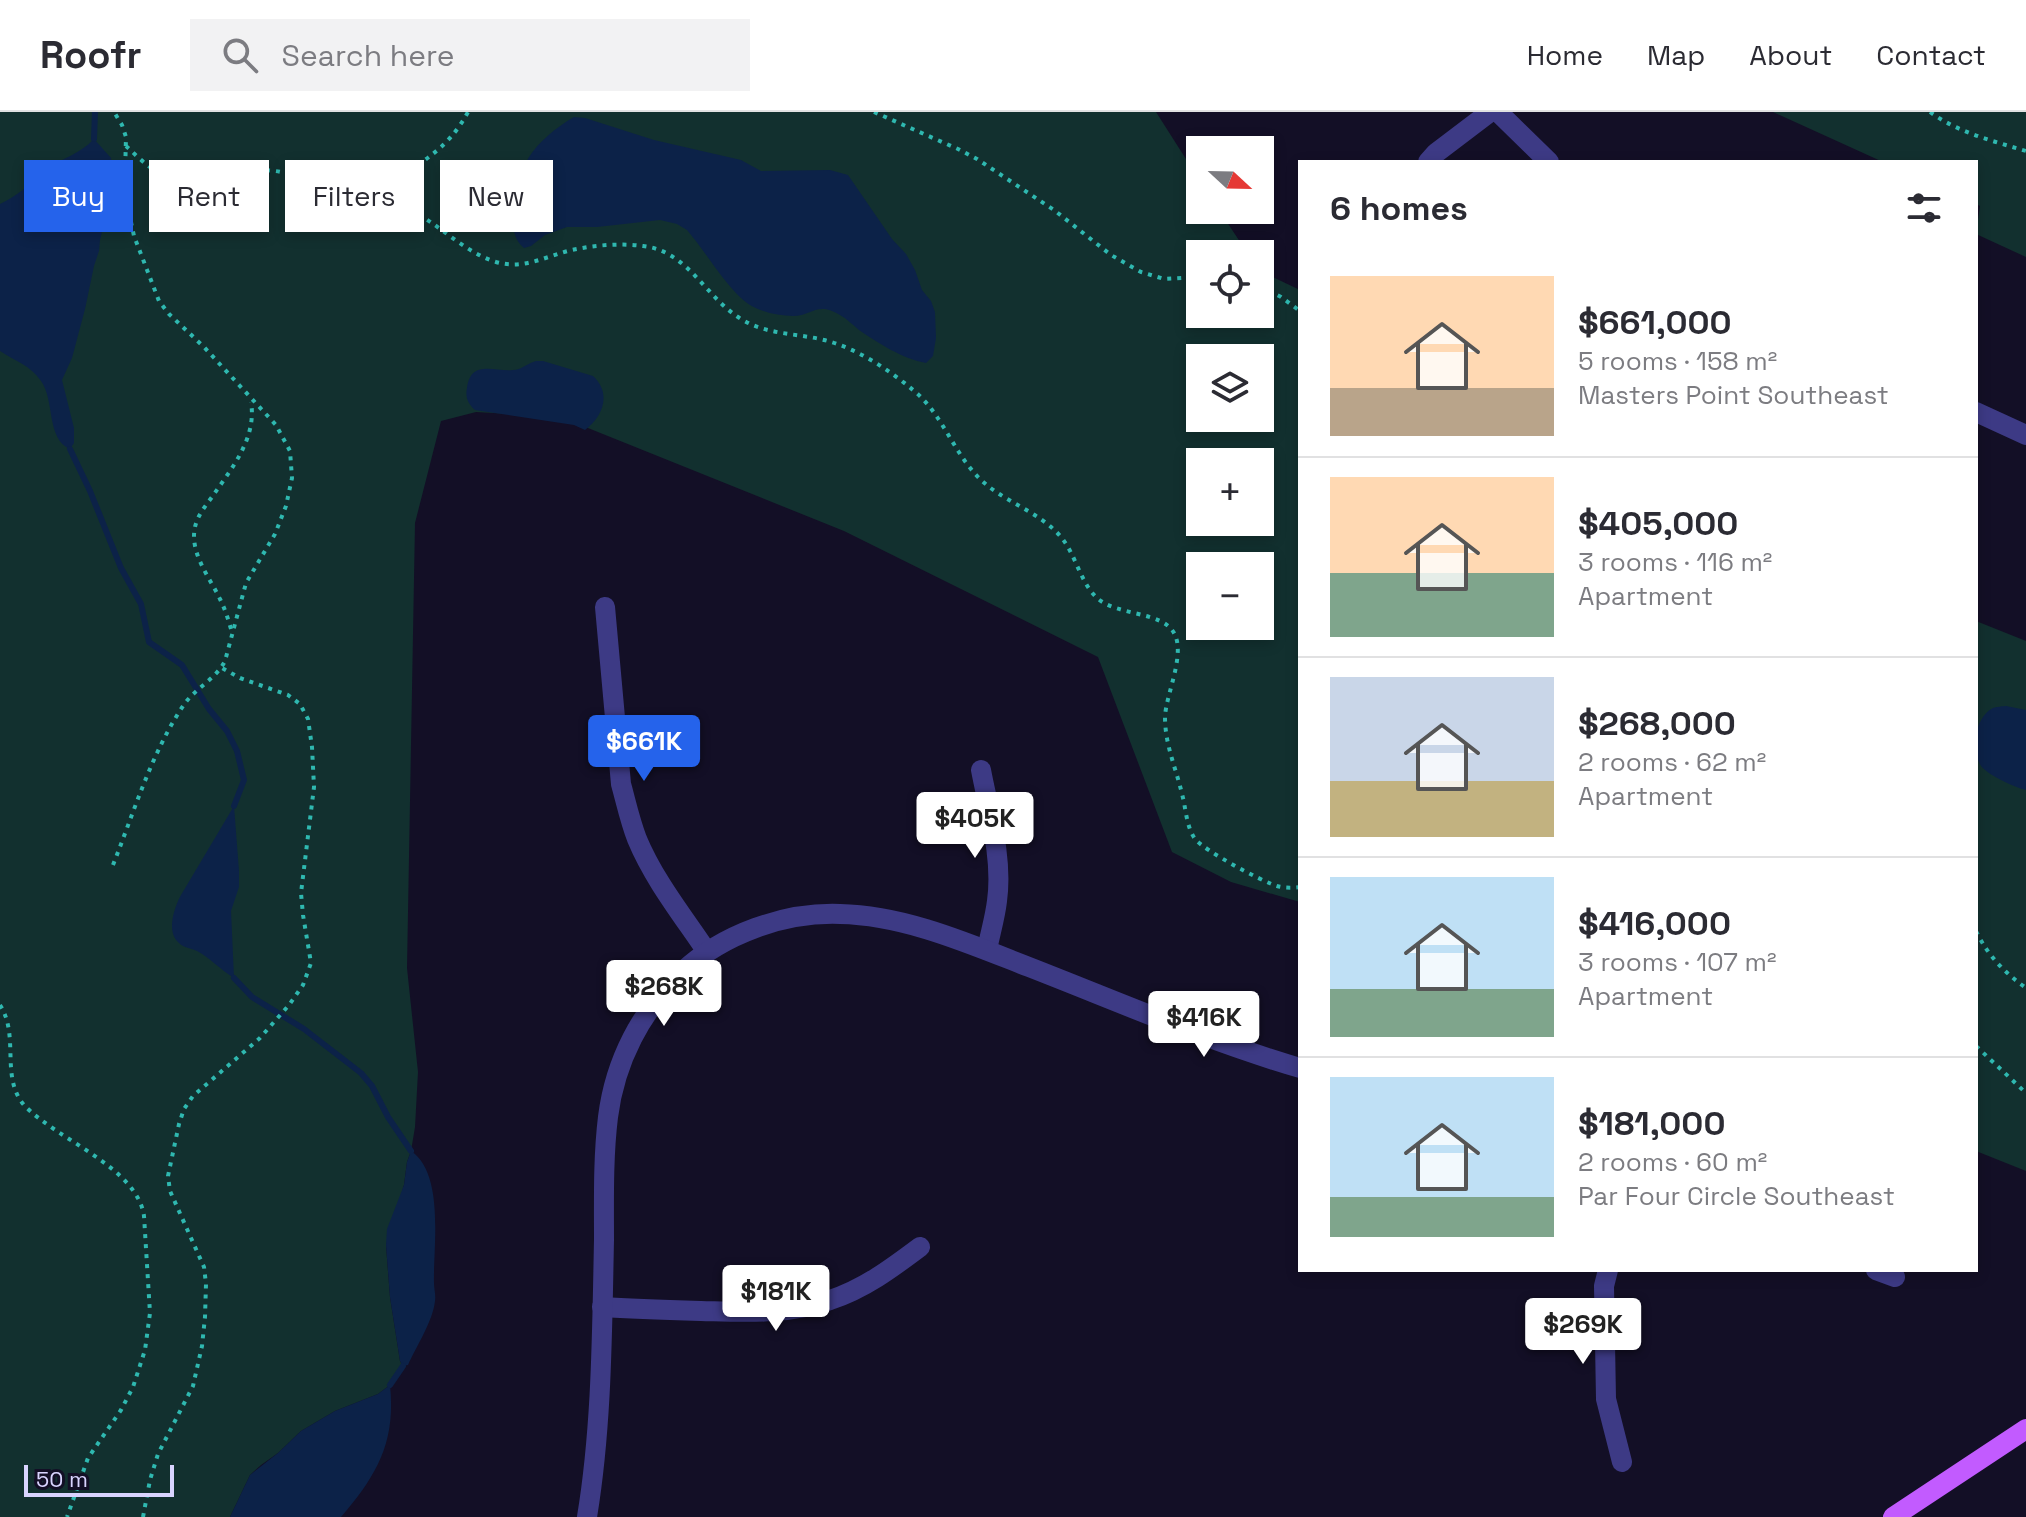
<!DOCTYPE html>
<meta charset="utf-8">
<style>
:root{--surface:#fff;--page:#f2f2f3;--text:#2b2b33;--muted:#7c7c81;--line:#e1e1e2;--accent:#2563eb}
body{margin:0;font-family:"Space Grotesk",sans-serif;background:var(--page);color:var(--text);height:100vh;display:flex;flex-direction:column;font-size:30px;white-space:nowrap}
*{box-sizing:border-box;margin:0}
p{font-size:26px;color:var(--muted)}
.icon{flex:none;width:44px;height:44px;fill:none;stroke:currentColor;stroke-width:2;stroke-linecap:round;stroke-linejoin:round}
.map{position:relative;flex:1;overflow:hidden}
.drawer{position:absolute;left:1298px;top:48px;width:680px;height:1112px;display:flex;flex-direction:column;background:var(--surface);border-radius:0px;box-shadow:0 4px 12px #0003}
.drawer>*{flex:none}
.guide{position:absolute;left:24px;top:48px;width:760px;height:72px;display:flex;gap:16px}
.needle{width:52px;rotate:112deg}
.buttons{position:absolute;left:1186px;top:24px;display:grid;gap:16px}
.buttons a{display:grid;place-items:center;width:88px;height:88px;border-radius:0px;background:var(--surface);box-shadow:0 4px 12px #0003;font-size:40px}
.scale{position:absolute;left:24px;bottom:20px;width:150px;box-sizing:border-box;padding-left:8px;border:4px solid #d9d4ff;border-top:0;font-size:22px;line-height:28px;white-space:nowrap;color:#d9d4ff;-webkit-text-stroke:6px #130f26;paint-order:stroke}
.price{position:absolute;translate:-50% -68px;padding:0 18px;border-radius:8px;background:#fff;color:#222;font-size:26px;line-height:52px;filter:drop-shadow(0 2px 4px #0008)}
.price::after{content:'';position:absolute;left:50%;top:48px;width:24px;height:18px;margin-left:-12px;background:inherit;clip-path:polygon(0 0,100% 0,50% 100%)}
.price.active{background:var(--accent);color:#fff}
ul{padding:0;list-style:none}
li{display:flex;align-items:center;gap:24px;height:200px;padding:0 32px}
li+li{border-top:2px solid var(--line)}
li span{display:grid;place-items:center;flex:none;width:224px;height:160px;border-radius:0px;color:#555}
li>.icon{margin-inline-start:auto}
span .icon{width:96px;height:96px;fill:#fffc;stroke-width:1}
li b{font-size:34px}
h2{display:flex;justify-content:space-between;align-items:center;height:96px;padding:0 32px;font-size:34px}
.tag{padding:0 28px;border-radius:0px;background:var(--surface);box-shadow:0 4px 12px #0003;font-size:28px;line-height:72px}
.tag.active{background:var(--accent);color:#fff}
header{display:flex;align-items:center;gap:48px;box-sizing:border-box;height:112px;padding:0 40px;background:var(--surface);border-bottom:2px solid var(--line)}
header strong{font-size:38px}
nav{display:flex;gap:44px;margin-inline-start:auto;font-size:28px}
.search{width:560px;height:72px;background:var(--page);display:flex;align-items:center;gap:20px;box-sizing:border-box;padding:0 28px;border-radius:0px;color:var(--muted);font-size:30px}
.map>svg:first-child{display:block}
.green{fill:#12302f;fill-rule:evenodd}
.water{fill:#0c2248}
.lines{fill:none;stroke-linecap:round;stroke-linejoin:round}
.stream{stroke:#0c2248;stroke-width:6}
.path{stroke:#2fb8b0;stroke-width:4;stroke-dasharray:4 6;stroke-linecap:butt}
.minor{stroke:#3d3a85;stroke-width:20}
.major{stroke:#c25bff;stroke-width:20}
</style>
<header>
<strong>Roofr</strong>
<div class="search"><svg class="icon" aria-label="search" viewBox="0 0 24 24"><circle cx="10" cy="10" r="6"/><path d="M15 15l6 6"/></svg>Search here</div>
<nav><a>Home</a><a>Map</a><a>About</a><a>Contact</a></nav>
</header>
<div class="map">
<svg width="2026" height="1405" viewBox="0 0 2026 1405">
<rect width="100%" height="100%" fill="#130f26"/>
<g class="green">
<path d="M0,0h1156l44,69v29h19l29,44h-48v60h60v-43l40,19v612l-69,-20 -59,-30 -74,-195 -254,-126 -261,-105 -57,-11 -50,-3 -35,9 -26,102 -8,445 11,104 -3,55 -4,24 -4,11 -3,23 -18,60 4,52 10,64 3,5 -13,19 -12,9 -43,17 -34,20 -23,22 -17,12 -11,10 -20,42h-230zM1200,246h60v60h-60zM1200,350h60v60h-60zM1200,454h60v60h-60z"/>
<polygon points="1773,0 2026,0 2026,145 1976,122 1980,94 1976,92 1976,50 1883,50"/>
<polygon points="1976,509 2026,529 2026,1059 1976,1039"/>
</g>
<g class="water">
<path d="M574,5l11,1 69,22 87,20 20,11 69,-1 18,5 44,64 14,15 9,16 7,20 9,11 4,11 1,26 -3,18 -7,7c-23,-4 -48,-20 -67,-33 -6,-5 -12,-11 -19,-15 -23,-14 -28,1 -47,1 -18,0 -40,-6 -52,-18 -20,-19 -36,-47 -54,-68l-10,-6 -17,-4 -63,7h-30l-22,8 -14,11 -7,2c-11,-9 -11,-21 -11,-35 1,-45 22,-73 61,-96z"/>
<path d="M94,27l17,19 3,24 -14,58 -1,11 -5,15 -9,43 -13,49 -10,22 12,48v15l-4,6c-24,-10 -15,-49 -29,-68 -11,-16 -26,-20 -41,-30v-147c19,-9 31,-21 46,-34 16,-12 34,-16 48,-31z"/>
<path d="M536,249h7l50,15c19,17 10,41 -8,54l-11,-5 -99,-15c-7,-6 -10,-13 -8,-22 4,-29 27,-16 46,-18 8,0 15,-7 23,-9z"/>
<path d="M2006,594l20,4v80c-12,-3 -38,-15 -45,-24 -11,-16 -6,-49 12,-58 1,-1 12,-2 13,-2z"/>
<path d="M234,694l5,65v16l-8,24 3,67c-13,-8 -24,-20 -37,-27 -6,-3 -13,-3 -18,-8 -13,-11 -5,-35 2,-48z"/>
<path d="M411,1039c34,23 22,96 23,132 0,6 2,12 1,18 -2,20 -19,46 -27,64l-5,1 -3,-5 -10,-64 -4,-52 1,-16 17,-44 3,-23z"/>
<path d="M390,1273c6,57 -13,90 -49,132h-111l20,-42 28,-22 23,-22 34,-20 43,-17z"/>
</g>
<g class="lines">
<g class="stream">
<polyline points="94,27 95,0"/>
<polyline points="70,337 90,379 121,456 141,492 149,530 182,553 209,597 227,619 237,639 244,668 234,694"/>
<polyline points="234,866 252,885 304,917 361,961 372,974 388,1005 411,1039"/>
<polyline points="390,1273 403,1254"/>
</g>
<g class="path">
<polyline points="874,0 958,37 977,47 1054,98 1111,143 1141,160 1164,167 1200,165"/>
<path d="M1930,0c29,21 63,29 96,39"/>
<path d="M126,34c9,8 19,19 30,25 33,15 87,-7 125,1 18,4 35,12 52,17 26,7 52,7 76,20 30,15 55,43 87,53 28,8 50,-6 76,-12 23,-5 48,-7 71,-4 45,5 62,51 98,73 26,16 55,14 83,21 32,8 64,29 89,50 29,23 40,62 66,88 24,24 60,33 82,59 15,18 19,45 36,61 20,18 65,13 77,35 12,21 -8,61 -9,84 0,28 11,51 17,77 4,14 4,32 13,45 10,12 66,42 82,47 7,2 15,2 23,1"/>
<path d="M381,86l5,-10c34,-28 59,-34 82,-76"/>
<polyline points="1260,174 1281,185 1300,199"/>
<path d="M231,517c-3,-10 -6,-20 -11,-30 -9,-19 -26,-40 -26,-63 0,-16 9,-27 18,-39 20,-29 45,-59 39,-95"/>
<path d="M113,753c21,-53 38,-111 70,-159 11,-17 33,-27 42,-45l21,-78 29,-49 11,-28 6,-28 -2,-27 -14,-26 -72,-78 -35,-33 -10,-13 -25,-65 -6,-28 -3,-33 1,-38 -4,-12 -8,-13"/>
<path d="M1976,819c12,25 29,42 50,57"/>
<path d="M0,893c20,31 0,72 24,100 33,35 113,62 120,111l6,97 -5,37 -12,37 -12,23 -33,48 -21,59"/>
<polyline points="1976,934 2026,981"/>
<polyline points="143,1405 150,1368 158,1342 193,1274 202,1234 205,1205 206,1172 204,1155 170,1079 168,1064 179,1012 184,997 193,984 260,926 289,893 303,873 311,851 303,803 301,781 314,675 312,635 308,607 300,592 288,583 240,566 222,556"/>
</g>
<g class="minor">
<polyline points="1498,0 1549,50"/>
<polyline points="1428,50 1436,41 1490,0"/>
<polyline points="1976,300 2026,323"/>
<path d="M605,495l16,177c5,18 9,37 16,55 17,41 46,77 70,113"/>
<path d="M981,658c8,42 22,88 16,131 -2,17 -7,33 -10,49"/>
<polyline points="1608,1158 1604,1174 1606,1287 1622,1350"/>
<polyline points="1876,1158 1895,1165"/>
<path d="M602,1195c33,2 66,3 99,4 43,1 88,4 129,-11 34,-11 62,-32 90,-53"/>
<path d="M587,1405c15,-91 15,-185 17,-277 0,-40 -1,-82 4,-123 7,-56 33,-106 74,-145 41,-38 102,-60 158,-58 64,1 130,30 189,53 90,35 179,74 271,101"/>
</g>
<polyline class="major" points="1893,1405 2026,1317"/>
</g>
</svg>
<div class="buttons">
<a><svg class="needle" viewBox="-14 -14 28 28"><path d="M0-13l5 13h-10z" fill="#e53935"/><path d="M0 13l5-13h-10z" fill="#7c7c81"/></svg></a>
<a><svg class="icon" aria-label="locate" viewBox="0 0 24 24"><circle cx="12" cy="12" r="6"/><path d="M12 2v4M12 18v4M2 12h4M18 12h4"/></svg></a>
<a><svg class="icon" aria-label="layers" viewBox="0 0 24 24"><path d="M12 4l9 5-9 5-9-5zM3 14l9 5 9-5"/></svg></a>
<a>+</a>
<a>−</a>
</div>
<div class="scale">50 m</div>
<b class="price active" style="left:644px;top:671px">$661K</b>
<b class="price" style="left:975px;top:748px">$405K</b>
<b class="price" style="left:664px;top:916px">$268K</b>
<b class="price" style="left:1204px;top:947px">$416K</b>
<b class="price" style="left:776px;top:1221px">$181K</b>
<b class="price" style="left:1583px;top:1254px">$269K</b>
<div class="guide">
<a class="tag active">Buy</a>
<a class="tag">Rent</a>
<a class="tag">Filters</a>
<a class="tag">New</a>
</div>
<section class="drawer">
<h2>6 homes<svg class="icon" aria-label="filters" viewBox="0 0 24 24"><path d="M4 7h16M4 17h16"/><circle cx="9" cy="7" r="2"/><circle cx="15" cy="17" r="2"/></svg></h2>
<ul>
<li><span style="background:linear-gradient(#ffd9b3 70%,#b9a48a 0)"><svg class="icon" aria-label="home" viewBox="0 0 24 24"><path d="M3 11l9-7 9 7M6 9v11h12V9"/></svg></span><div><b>$661,000</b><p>5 rooms · 158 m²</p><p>Masters Point Southeast</p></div></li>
<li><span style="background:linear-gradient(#ffd9b3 60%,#7fa58c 0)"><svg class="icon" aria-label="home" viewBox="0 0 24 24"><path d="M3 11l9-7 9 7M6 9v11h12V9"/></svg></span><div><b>$405,000</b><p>3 rooms · 116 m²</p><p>Apartment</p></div></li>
<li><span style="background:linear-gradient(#c9d6e8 65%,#c2b280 0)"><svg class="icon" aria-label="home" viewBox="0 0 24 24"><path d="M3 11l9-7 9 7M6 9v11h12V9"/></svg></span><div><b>$268,000</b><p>2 rooms · 62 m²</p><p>Apartment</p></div></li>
<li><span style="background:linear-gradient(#bfe0f5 70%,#7fa58c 0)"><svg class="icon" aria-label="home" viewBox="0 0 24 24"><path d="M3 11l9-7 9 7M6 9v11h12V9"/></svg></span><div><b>$416,000</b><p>3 rooms · 107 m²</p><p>Apartment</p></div></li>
<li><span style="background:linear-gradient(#bfe0f5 75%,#7fa58c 0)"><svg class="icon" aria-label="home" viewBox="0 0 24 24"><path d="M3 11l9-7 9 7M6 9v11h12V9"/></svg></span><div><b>$181,000</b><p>2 rooms · 60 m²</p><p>Par Four Circle Southeast</p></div></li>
</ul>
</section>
</div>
